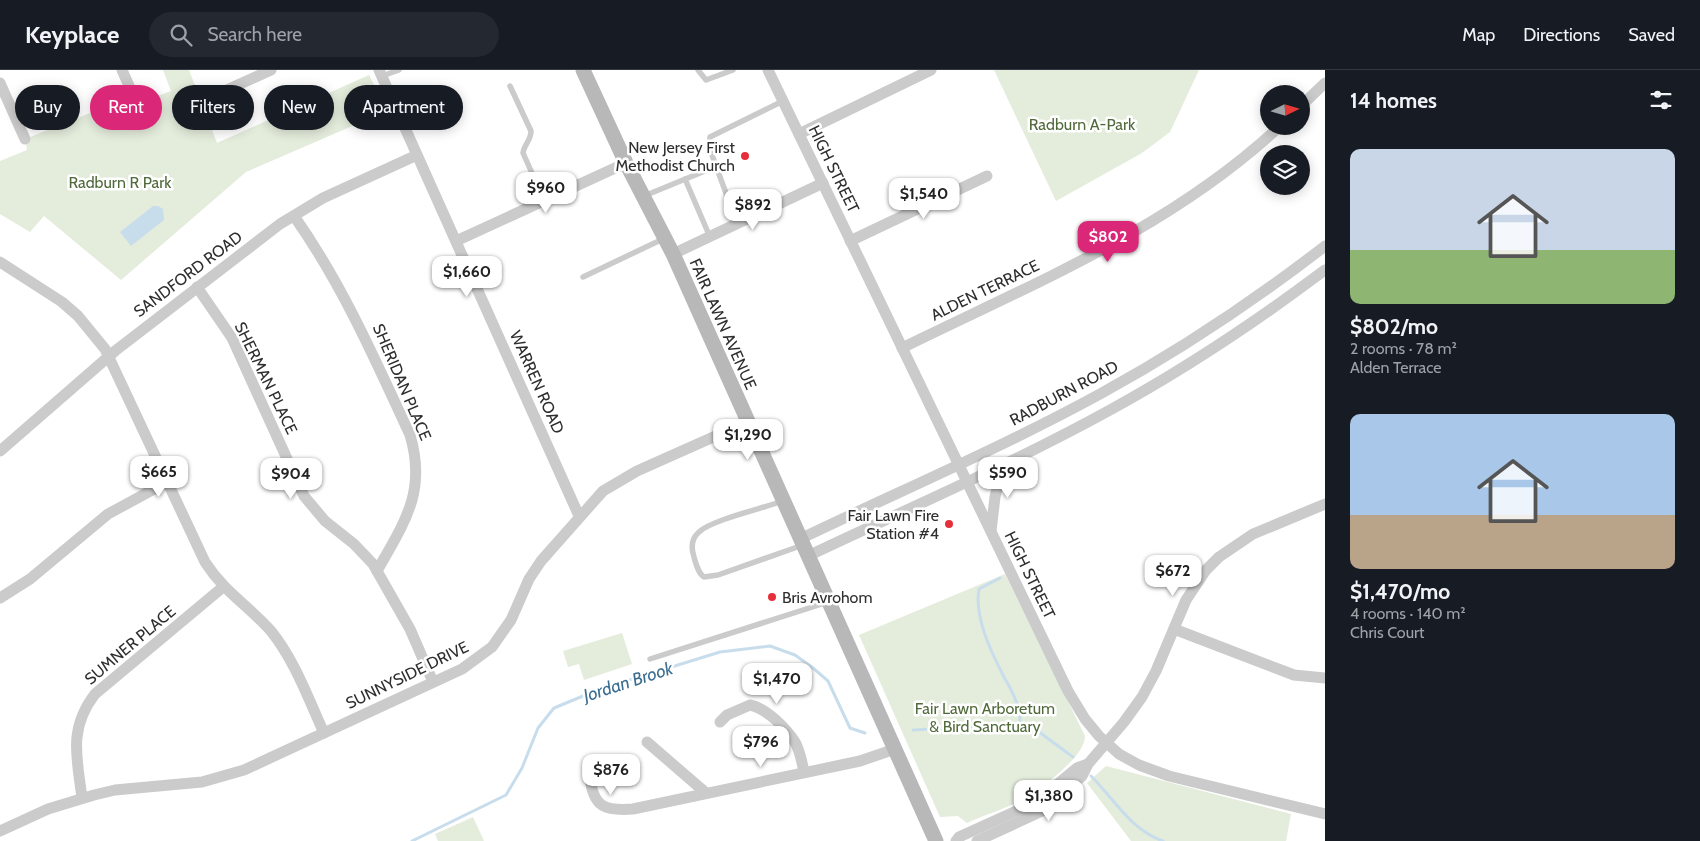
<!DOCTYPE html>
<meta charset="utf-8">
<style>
:root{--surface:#171b24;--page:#242831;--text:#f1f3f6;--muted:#9ea1a6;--line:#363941;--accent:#db2777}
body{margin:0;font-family:Cabin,sans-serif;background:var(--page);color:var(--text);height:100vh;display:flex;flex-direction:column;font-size:19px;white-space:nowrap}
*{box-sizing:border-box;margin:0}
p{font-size:16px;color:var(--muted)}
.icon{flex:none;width:28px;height:28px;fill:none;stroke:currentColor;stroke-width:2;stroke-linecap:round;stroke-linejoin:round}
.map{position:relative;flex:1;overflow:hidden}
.side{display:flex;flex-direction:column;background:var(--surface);width:375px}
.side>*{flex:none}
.guide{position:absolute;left:15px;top:15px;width:475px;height:45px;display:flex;gap:10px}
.needle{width:32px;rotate:85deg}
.fabs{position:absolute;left:1260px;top:15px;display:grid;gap:10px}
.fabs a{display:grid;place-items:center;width:50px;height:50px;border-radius:50%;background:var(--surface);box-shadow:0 2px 12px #0003;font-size:25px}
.price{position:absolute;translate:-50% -42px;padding:0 11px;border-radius:10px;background:#fff;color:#222;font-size:16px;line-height:32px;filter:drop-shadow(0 1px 2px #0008)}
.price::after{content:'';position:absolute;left:50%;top:30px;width:15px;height:11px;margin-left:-8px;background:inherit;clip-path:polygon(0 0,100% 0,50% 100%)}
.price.current{background:var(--accent);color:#fff}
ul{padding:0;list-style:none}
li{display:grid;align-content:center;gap:10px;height:265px;padding:0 25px}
li span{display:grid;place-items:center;height:155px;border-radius:10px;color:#555}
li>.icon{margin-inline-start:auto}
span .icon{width:90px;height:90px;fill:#fffc;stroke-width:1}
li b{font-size:21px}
h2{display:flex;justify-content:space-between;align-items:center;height:60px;padding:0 25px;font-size:21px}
.chip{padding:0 18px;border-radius:22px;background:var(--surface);box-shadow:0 2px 12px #0003;font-size:18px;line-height:45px}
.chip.current{background:var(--accent);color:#fff}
header{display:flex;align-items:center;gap:30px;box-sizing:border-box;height:70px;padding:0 25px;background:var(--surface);border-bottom:1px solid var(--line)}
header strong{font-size:24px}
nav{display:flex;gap:28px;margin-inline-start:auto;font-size:18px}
.search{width:350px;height:45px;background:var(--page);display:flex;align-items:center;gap:12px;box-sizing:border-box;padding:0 18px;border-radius:28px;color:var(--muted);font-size:19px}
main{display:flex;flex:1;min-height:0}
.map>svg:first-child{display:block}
.green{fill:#e4ecdc}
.water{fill:#c8ddec}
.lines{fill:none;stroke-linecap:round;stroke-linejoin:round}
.stream{stroke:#c8ddec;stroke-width:3}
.service{stroke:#cbcbcb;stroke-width:5.5}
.minor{stroke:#cbcbcb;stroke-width:11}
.secondary{stroke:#b8b8b8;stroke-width:15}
.poi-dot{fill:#e62f3a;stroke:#fff;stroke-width:2}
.labels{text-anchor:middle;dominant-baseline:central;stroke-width:5;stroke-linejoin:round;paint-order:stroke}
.park-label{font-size:16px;fill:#516a3b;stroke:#fff}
.poi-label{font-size:16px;fill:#2e2e2e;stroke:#fff;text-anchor:end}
.street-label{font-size:16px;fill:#2e2e2e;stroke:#fff}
.water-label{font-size:18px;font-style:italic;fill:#3c6e91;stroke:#fff}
</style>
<header>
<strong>Keyplace</strong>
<div class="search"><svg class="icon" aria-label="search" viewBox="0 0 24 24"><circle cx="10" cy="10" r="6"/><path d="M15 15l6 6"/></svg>Search here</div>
<nav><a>Map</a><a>Directions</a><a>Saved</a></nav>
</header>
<main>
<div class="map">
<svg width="1325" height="771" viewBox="0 0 1325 771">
<rect width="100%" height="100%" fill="#fff"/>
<g class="green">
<polygon points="163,0 189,0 217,73 369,5 387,41 246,102 121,210 44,146 30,162 0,144 0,91 27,80 25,69 138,24 142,32 171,21"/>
<polygon points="994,0 1199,0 1170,62 1142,83 1056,131"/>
<path d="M1005,504l80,162c0,20 -38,47 -54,58 -18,13 -44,20 -64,29l-9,-7 -18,1 -81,-182z"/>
<polygon points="622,563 632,594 584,610 579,594 568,597 563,581"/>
<polygon points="1106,696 1291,744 1286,771 1131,771 1087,713"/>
<polygon points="473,747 484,771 438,771 435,764"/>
</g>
<polygon class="water" points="153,136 158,136 163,139 164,150 131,176 120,162"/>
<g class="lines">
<g class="stream">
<path d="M1000,508l-21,11c-5,28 12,63 25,88 8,14 17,30 16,47"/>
<polyline points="913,660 1020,654 1035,659 1073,687"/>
<path d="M1091,706c23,23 40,54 72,65"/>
<polyline points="412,771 506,725 522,698 538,658 554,638 600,619 720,582 770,576 795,585 813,598 828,611 850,658 865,663"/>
</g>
<g class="service">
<polyline points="698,0 706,10 733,0"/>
<polyline points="382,6 399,0"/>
<path d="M510,16l21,45c0,10 -7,13 -8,22l21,47"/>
<polyline points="685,109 710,167"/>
<polyline points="644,126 717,96"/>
<polyline points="737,153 709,77 710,67 783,31"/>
<polyline points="583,207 665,168"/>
<path d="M783,431c-19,7 -72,19 -84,31 -8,7 -8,16 -5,25 2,7 4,16 10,20l14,-2 85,-30"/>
<polyline points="650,589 828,532"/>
</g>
<g class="minor">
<polyline points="122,0 130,18"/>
<polyline points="379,0 579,446"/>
<polyline points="768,0 1068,621 1085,649 1099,666 1119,684 1139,695 1169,706 1325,744"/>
<polyline points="0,13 25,69"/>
<polyline points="200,32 271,0"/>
<polyline points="1301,36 1325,13"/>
<polyline points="799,64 931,0"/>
<path d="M294,146c48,68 81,143 116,219 17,57 -6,88 -33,136"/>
<polyline points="456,171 626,93"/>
<polyline points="850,171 987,106"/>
<polyline points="673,184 823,113"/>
<path d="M0,192l62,40 16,14 27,33 100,213c20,31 43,43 66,69 24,30 37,67 53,102"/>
<polyline points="197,217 232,268 304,426 325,451 354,474 373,494 410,559 433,612"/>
<path d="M902,278c132,-65 269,-120 378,-222"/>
<polyline points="0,381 115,281 280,154 323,128 417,85"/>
<polyline points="991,461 995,427 1003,394"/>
<path d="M800,469c100,-48 203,-92 300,-145 79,-43 154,-93 225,-148"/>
<path d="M808,486c101,-48 204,-92 302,-146 75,-41 147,-89 215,-140"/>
<polyline points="0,528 30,509 108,444 167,412"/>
<polyline points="1174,559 1294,605 1325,608"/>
<path d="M720,652l7,-7 23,-10c16,3 36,23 45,37 5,9 7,20 9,30"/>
<polyline points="647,672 706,723"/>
<path d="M590,709c4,29 16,32 43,30l227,-48 35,-12"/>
<path d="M82,728c-5,-40 -14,-69 13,-104l128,-107"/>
<polyline points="0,761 48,739 94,725 115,720 202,712 244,700 462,599 492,577 511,550 529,509 541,491 603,421 637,401 747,352"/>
<polyline points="956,771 959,767 1036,732 1077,698 1088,694"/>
<polyline points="977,771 1042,741 1082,706 1088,694 1124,652 1142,627 1156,601 1186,530 1206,500 1219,487 1253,464 1325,434"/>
</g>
<polyline class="secondary" points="583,0 626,93 673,184 936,771"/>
</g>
<g class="poi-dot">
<circle cx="745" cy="86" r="5"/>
<circle cx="949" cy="454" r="5"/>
<circle cx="772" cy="527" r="5"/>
</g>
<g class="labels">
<g class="park-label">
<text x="1082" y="54">Radburn A-Park</text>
<text x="120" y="112">Radburn R Park</text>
<text x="985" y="638">Fair Lawn Arboretum<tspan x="985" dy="18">&amp; Bird Sanctuary</tspan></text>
</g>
<g class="poi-label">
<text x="735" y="77">New Jersey First<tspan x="735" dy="18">Methodist Church</tspan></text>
<text x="939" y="445">Fair Lawn Fire<tspan x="939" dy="18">Station #4</tspan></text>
<text x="782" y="527" text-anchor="start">Bris Avrohom</text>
</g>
<g class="street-label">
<text transform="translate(834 99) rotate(64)">HIGH STREET</text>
<text transform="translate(188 204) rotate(-37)">SANDFORD ROAD</text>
<text transform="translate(985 220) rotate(-26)">ALDEN TERRACE</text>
<text transform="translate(723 254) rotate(66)">FAIR LAWN AVENUE</text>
<text transform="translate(266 308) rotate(64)">SHERMAN PLACE</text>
<text transform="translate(402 312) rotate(67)">SHERIDAN PLACE</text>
<text transform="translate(537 312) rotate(66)">WARREN ROAD</text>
<text transform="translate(1064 323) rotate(-28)">RADBURN ROAD</text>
<text transform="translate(1030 505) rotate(64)">HIGH STREET</text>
<text transform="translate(130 575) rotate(-40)">SUMNER PLACE</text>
<text transform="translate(407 605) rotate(-26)">SUNNYSIDE DRIVE</text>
</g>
<g class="water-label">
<text transform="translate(628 612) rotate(-18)">Jordan Brook</text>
</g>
</g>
</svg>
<div class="fabs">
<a><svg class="needle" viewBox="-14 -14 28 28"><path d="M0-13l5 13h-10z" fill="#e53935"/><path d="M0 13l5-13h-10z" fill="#9ea1a6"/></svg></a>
<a><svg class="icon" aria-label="layers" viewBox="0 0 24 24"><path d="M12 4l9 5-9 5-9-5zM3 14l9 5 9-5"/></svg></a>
</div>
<b class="price" style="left:546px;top:144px">$960</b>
<b class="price" style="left:924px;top:150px">$1,540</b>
<b class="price" style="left:753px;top:161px">$892</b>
<b class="price current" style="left:1108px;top:193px">$802</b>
<b class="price" style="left:467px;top:228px">$1,660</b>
<b class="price" style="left:748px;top:391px">$1,290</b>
<b class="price" style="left:159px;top:428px">$665</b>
<b class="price" style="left:1008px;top:429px">$590</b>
<b class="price" style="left:291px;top:430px">$904</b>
<b class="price" style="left:1173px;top:527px">$672</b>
<b class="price" style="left:777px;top:635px">$1,470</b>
<b class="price" style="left:761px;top:698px">$796</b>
<b class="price" style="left:611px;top:726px">$876</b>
<b class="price" style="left:1049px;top:752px">$1,380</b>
<div class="guide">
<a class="chip">Buy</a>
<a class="chip current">Rent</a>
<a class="chip">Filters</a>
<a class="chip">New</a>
<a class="chip">Apartment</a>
</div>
</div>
<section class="side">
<h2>14 homes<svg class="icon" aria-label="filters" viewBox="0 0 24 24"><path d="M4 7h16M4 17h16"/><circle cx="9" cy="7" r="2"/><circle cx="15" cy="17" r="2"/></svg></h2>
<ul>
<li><span style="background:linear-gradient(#c9d6e8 65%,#8fb573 0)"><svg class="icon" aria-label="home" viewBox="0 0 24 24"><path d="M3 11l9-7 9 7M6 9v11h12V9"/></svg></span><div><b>$802/mo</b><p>2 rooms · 78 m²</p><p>Alden Terrace</p></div></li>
<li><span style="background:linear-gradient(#a9c7e8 65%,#b9a48a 0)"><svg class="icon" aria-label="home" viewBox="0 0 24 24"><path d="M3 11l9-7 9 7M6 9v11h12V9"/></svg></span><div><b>$1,470/mo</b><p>4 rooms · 140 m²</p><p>Chris Court</p></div></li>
</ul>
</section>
</main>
